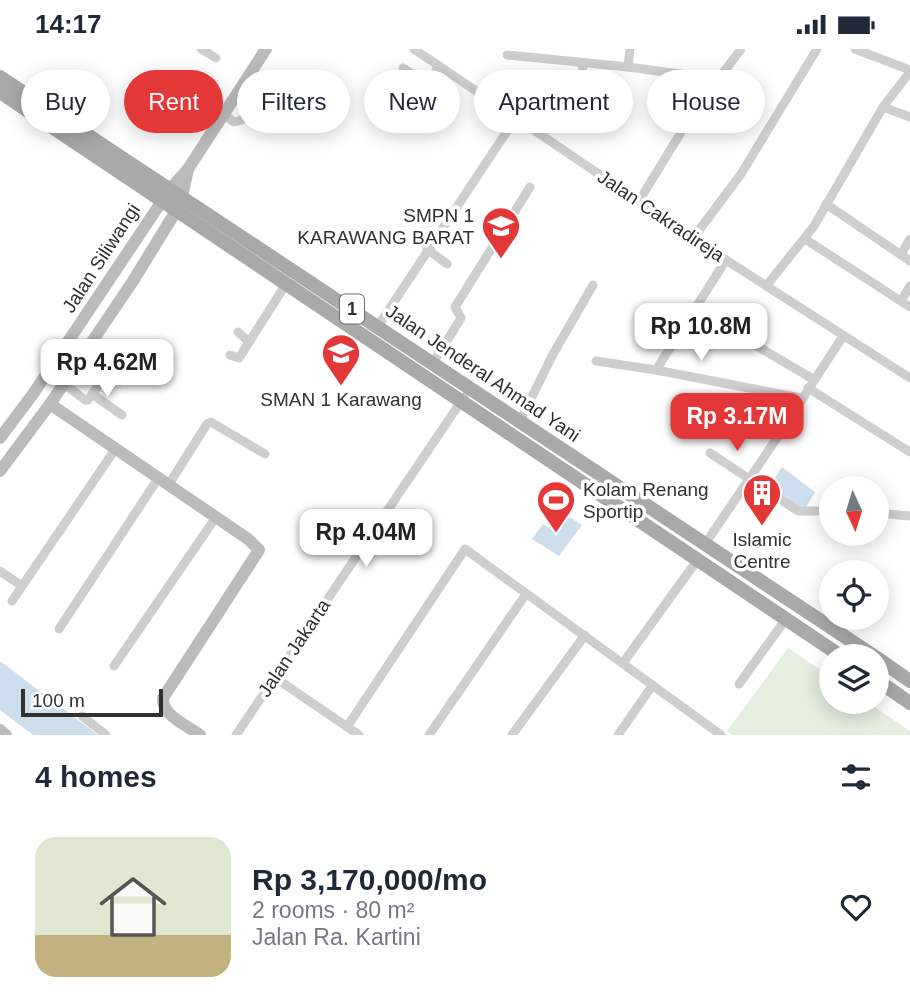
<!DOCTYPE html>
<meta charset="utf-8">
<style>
:root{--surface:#fff;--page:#f6f6f7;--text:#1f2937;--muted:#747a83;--accent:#e43738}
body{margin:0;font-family:Arial,sans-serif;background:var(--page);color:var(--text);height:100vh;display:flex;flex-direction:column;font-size:26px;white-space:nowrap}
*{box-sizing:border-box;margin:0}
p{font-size:23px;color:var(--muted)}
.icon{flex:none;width:38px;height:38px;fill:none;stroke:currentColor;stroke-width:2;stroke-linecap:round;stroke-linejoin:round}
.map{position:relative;height:686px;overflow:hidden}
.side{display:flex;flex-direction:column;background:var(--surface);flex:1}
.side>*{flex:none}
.hud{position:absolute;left:21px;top:21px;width:868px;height:63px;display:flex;gap:14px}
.needle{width:46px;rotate:176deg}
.buttons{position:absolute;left:819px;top:427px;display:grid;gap:14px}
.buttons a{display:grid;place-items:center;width:70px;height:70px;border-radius:50%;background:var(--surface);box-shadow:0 4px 18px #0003;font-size:35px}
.scale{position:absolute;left:21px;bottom:18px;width:142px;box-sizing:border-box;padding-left:7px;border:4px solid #313131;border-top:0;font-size:19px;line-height:24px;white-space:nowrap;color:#313131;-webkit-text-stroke:5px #fff;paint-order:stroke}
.price{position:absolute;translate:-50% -60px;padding:0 16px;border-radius:14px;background:#fff;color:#222;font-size:23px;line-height:46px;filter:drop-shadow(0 2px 4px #0008)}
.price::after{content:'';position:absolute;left:50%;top:42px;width:21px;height:16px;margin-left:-10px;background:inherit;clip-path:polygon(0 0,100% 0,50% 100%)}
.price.on{background:var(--accent);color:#fff}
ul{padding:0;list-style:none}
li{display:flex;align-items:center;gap:21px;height:175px;padding:0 35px}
li span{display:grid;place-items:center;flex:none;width:196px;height:140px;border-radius:21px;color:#555}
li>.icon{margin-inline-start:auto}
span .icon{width:84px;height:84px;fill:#fffc;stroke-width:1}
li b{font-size:30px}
h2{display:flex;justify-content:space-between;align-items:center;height:84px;padding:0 35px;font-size:30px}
.pill{padding:0 24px;border-radius:32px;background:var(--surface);box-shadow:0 4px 18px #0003;font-size:24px;line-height:63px}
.pill.on{background:var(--accent);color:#fff}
.status{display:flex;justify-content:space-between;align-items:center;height:49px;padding:0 35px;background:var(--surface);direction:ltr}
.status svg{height:19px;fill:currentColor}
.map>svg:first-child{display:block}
.green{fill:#e6eee0}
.water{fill:#cddeed}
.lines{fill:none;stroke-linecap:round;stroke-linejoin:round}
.street{stroke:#cecece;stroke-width:9}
.secondary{stroke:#bbb;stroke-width:12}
.primary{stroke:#a9a9a9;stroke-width:14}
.labels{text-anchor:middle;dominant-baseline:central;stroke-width:7;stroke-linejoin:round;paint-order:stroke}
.shield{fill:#fff;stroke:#6f6f6f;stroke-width:2}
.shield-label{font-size:18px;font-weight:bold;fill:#313131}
.poi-label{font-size:19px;fill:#313131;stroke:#fff}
.street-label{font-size:19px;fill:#313131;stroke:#fff}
</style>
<div class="status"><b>14:17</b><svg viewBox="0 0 49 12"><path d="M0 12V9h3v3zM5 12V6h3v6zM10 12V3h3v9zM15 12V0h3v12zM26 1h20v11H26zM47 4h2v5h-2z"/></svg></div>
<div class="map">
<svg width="910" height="686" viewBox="0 0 910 686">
<rect width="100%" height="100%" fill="#fff"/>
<polygon class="green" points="788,599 831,628 831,653 867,653 910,682 910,686 732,686 727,682"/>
<g class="water">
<polygon points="782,418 815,443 804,462 769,439"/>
<polygon points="560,462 582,476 559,507 532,490 543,475 549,479"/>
<polygon points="0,612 98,686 33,686 0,661"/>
</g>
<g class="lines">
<g class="street">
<polyline points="201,0 216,9"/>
<polyline points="414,0 726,211 910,329"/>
<polyline points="855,0 910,21"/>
<polyline points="507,6 628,18 717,30"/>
<polyline points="628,18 630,0"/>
<polyline points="403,19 427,35"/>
<polyline points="580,55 583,15"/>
<polyline points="883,58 910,68"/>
<polyline points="224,65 234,73 242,71 251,55 246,48"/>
<polyline points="406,67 439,17"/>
<polyline points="639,152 691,67 741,0"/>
<polyline points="826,155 910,212"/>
<polyline points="694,188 741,125 817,0"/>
<polyline points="805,190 910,258"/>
<polyline points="427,200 447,215"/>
<polyline points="901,205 910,190"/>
<polyline points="767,236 814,177 883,58 910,23"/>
<polyline points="901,252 910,237"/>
<polyline points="694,260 813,330"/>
<polyline points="378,277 515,70"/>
<polyline points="238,283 249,293"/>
<polyline points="230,306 239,309 286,235"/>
<polyline points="596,312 656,321 801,349"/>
<polyline points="433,314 461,269 455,258 530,138"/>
<polyline points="656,321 726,211"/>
<polyline points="63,334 85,351 88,351 126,297"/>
<polyline points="808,339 910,403"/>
<polyline points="92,345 122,366"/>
<polyline points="519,374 552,307 593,236"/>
<polyline points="710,404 798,462 831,462"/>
<polyline points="169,435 207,375 211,373 265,405"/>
<polyline points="877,464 910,467"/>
<polyline points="705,495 777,389 843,287"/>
<polyline points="0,522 22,537"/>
<polyline points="12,552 116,399"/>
<polyline points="59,580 159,428"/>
<polyline points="623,614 698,510"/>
<polyline points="114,617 216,468"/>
<polyline points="274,628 359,686"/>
<polyline points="739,635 786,570"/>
<polyline points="82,667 106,686"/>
<polyline points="347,678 465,500 721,686"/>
<polyline points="236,686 464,348"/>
<polyline points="429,686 526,545"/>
<polyline points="512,686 585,586"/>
<polyline points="618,686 652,637"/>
</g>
<g class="secondary">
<path d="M50,355l198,135 11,11 -96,148c-2,17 25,28 37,37"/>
<polyline points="0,389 33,345 170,140 188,120 266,0"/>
<polyline points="0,422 50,355 133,232 176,162 182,148 188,120"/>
<polyline points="0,681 6,686"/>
</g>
<g class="primary">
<polyline points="0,28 874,607"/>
<polyline points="0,43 841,607"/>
<polyline points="877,609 910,632"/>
<polyline points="877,631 910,654"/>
</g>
</g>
<defs>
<g id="school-pin" transform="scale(2.0125)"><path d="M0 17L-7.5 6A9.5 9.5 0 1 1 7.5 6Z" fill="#e43738" stroke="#fff"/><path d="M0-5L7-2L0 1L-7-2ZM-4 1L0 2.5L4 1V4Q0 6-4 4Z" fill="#fff"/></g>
<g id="building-pin" transform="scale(2.0125)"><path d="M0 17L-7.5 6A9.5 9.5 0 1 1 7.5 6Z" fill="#e43738" stroke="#fff"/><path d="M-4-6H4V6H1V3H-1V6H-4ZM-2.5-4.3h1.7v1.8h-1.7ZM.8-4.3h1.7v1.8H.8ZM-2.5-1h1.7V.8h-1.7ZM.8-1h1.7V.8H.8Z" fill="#fff"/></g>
<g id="stadium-pin" transform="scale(2.0125)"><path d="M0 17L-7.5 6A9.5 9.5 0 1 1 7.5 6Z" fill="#e43738" stroke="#fff"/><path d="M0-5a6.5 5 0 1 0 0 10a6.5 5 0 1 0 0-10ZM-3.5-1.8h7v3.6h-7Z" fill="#fff"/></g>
</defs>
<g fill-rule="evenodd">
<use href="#school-pin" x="501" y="177"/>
<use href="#school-pin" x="341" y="304"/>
<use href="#building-pin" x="762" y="444"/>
<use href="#stadium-pin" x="556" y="451"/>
</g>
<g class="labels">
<rect class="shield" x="340" y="245.5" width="24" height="29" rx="5"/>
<g class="shield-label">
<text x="352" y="260">1</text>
</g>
<g class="poi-label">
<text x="474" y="166" text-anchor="end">SMPN 1<tspan x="474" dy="22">KARAWANG BARAT</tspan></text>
<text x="341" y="350">SMAN 1 Karawang</text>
<text x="583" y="440" text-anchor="start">Kolam Renang<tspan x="583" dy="22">Sportip</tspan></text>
<text x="762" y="490">Islamic<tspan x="762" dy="22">Centre</tspan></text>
</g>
<g class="street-label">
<text transform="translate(661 167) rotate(34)">Jalan Cakradireja</text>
<text transform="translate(101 209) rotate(-57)">Jalan Siliwangi</text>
<text transform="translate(483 324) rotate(34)">Jalan Jenderal Ahmad Yani</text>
<text transform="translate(294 599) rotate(-56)">Jalan Jakarta</text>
</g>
</g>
</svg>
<div class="buttons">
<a><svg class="needle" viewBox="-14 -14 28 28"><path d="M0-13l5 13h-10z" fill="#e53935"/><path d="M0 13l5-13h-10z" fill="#747a83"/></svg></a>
<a><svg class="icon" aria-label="locate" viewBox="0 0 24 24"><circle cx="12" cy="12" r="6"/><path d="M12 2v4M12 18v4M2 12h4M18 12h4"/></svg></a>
<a><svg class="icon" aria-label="layers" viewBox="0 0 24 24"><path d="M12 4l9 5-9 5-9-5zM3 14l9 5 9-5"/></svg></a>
</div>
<div class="scale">100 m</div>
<b class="price" style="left:701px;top:314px">Rp 10.8M</b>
<b class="price" style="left:107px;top:350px">Rp 4.62M</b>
<b class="price on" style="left:737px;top:404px">Rp 3.17M</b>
<b class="price" style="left:366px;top:520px">Rp 4.04M</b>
<div class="hud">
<a class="pill">Buy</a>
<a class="pill on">Rent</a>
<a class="pill">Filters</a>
<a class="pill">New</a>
<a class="pill">Apartment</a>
<a class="pill">House</a>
</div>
</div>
<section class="side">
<h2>4 homes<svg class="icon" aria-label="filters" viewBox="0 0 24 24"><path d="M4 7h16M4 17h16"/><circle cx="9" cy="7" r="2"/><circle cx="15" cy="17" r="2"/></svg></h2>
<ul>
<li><span style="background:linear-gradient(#dfe7d0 70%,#c2b280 0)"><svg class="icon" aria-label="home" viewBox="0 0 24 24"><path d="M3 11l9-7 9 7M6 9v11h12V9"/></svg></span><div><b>Rp 3,170,000/mo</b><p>2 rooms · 80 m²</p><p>Jalan Ra. Kartini</p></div><svg class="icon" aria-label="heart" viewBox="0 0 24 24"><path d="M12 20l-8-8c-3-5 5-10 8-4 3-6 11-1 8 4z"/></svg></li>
</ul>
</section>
